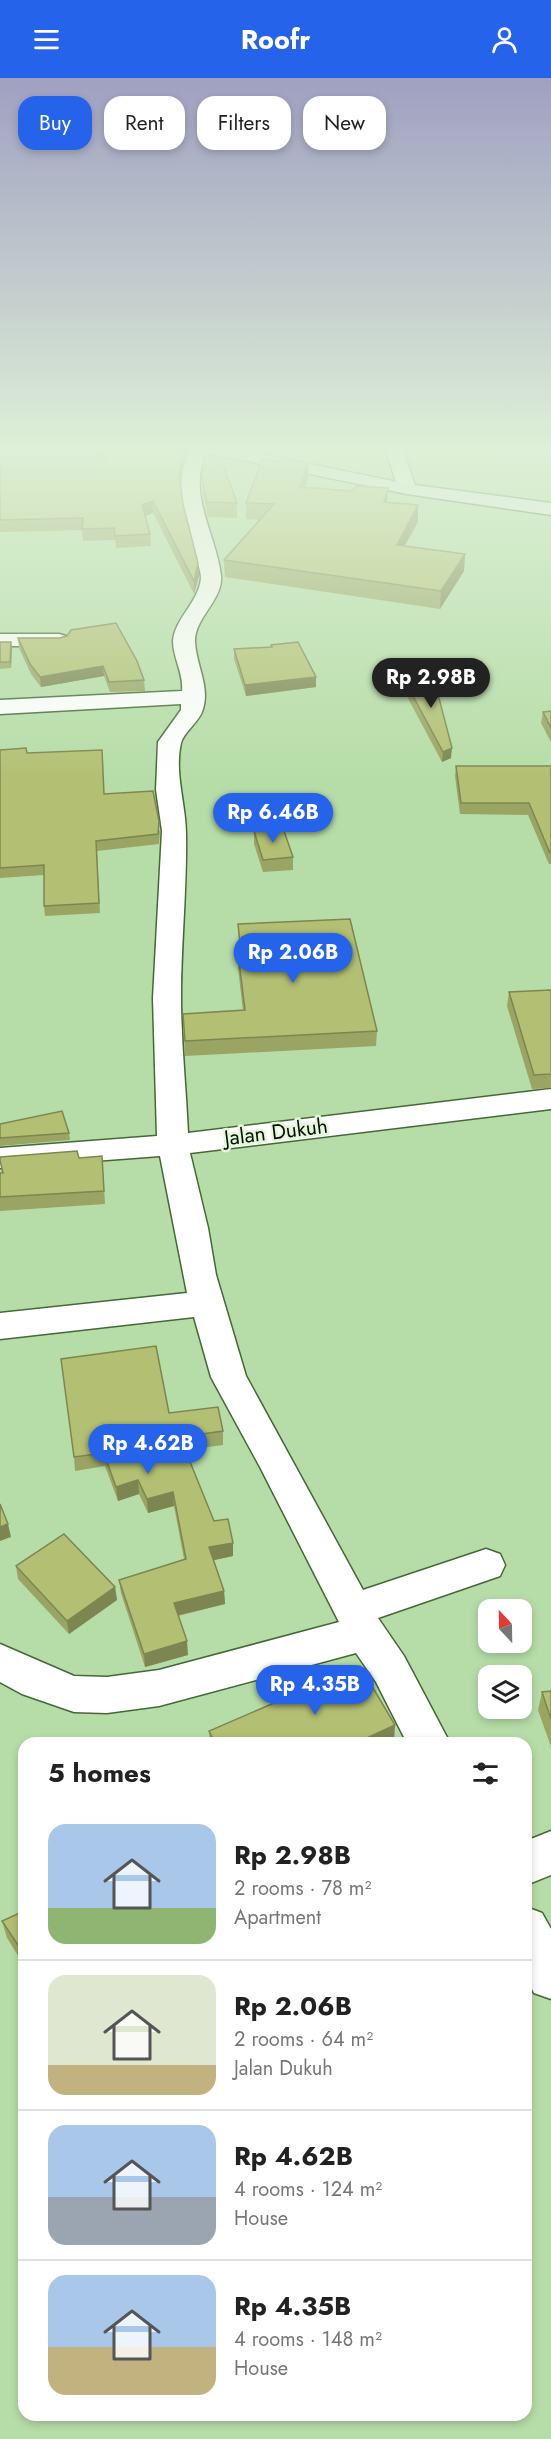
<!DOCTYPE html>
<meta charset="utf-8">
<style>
:root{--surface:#fff;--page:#f2f2f2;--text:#222;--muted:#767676;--line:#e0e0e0;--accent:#2563eb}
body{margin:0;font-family:Jost,sans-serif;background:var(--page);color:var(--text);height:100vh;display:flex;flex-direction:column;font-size:22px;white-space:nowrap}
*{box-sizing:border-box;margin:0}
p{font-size:20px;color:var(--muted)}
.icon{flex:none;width:33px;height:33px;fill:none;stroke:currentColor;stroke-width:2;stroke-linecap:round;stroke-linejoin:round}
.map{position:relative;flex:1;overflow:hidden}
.panel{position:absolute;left:18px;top:1659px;width:514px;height:684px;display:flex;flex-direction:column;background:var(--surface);border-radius:18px;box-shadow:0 3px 9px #0003}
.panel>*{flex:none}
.hud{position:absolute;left:18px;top:18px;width:516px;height:54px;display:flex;gap:12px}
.needle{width:39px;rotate:338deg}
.controls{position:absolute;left:478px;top:1521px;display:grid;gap:12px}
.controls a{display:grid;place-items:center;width:54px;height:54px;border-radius:12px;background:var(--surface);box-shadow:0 3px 9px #0003;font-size:30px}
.price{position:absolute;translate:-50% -51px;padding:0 14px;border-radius:21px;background:var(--accent);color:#fff;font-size:20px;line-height:39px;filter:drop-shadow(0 2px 3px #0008)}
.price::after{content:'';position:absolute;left:50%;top:36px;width:18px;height:14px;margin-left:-9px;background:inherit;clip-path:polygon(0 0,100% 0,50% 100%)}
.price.current{background:#222;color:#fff}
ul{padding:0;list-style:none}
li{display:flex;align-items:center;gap:18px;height:150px;padding:0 30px}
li+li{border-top:2px solid var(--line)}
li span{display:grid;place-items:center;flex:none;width:168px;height:120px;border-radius:18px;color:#555}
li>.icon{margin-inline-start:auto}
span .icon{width:72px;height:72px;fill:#fffc;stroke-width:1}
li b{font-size:26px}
h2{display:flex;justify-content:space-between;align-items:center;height:72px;padding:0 30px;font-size:26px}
.chip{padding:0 21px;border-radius:18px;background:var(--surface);box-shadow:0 3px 9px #0003;font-size:21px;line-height:54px}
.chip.current{background:var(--accent);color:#fff}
header{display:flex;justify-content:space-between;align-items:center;height:78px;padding:0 30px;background:var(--accent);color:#fff;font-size:27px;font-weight:700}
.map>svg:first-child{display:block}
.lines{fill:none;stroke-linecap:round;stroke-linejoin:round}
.street-casing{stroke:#466737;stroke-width:3}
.secondary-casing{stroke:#466737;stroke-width:3}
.street{fill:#fff;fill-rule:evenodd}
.secondary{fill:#ecf3fc;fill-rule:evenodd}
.wall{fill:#9aa563}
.shaded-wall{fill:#7d8650}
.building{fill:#b3c073;stroke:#7d8650;stroke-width:1.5}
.labels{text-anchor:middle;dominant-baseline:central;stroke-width:5;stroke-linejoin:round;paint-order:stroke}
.street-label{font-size:21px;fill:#041001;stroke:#e4f7dc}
</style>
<header><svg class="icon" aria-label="menu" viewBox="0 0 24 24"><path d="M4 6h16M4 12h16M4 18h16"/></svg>Roofr<svg class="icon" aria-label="person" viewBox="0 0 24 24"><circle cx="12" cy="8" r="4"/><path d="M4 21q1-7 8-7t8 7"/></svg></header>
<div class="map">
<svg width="551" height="2361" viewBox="0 0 551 2361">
<rect width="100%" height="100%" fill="#b6dda7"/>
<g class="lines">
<g class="street-casing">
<g id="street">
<path d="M192,371h18c-27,39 7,86 11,127 2,24 -27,42 -26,66 1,23 15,44 8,67 -3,13 -19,22 -22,34 -7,30 5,61 5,91 1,54 -5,109 -5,163 0,45 5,91 7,136l363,-44v20l-361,44 18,75 8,47 30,101 117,214 123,-41 14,5 5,11 -5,11 -122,42 26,38 46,87h-43l-31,-61 -20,-29 -197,53 -52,7 -33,-1 -52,-18 -22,-12v-38l74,32 33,1 52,-7 180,-48 -79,-155 -49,-90 -17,-60 -194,22v-26l187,-20 -27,-137 -160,12v-20l157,-12 -4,-138 9,-167 -6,-41 2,-48 23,-32v-6l-181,10v-14l182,-9c2,-17 -9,-33 -9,-50 2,-23 26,-39 28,-63 0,-7 -4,-16 -5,-23 -8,-31 -26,-78 -4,-106z"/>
<polygon points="386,371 403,371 416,411 413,415 401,415 398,411"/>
<polygon points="0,556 59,556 66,558 70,562 66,566 59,568 0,568"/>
<polygon points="551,1753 551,1797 526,1807 526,1763"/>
<polygon points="526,1829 542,1835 551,1851 551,1921 534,1915 526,1899"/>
</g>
</g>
<g class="secondary-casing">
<polygon id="secondary" points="204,371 237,371 407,406 551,425 551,437 407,416 213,376 207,375"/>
</g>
<use href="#street" class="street"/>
<use href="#secondary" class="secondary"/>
</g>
<g class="wall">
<polygon points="89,371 189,371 183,382 180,405 183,426 199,498 194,516 153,435 145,438 150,456 151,468 116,470 115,462 83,463 82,452 0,454 0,381 98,381"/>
<polygon points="308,400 305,409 387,424 418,427 418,444 404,468 465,476 464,493 440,531 225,499 224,482 260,442 246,441 246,425"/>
<polygon points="202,402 237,425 237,440 208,439 203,417"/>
<polygon points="18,560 144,602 145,613 110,614 104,598 41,609 31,596 19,570"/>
<polygon points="0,564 12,570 11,590 0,591"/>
<polygon points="271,567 316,609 246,618 234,581 234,571 271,569"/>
<polygon points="404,601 451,680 442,684 403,611"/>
<polygon points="551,633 551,664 541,645 543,634"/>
<polygon points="0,672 27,675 105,716 160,753 159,766 97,773 100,835 45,838 44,828 44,797 0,800"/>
<polygon points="456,688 551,688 551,786 549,786 528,737 460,736 455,698"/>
<polygon points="254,753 293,779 293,792 263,794 254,766"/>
<polygon points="238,846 377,953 376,968 185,978 183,936 243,933 238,890 238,875 240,875"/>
<polygon points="551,912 551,1010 532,1011 507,928 509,914"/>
<polygon points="0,1046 69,1055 70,1062 0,1068"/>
<polygon points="0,1079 79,1080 103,1092 105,1126 0,1133 0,1095 2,1095"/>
<polygon points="169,1335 223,1353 223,1367 185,1372 214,1443 233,1478 214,1482 224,1513 225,1526 178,1538 188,1577 145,1589 121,1515 119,1502 184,1481 174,1428 148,1435 139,1416 118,1423 105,1388 75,1393 74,1379"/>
<polygon points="16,1488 115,1509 117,1522 69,1556 18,1501"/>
<polygon points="551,1613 551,1669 538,1632 542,1614"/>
<polygon points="209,1653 394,1665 210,1665"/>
<polygon points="24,1833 24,1887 7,1860 2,1843"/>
</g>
<g class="shaded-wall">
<polygon points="183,371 189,371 183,382 179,409 179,397"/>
<polygon points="308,384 308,400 299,425 300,409"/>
<polygon points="388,410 387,427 384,424"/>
<polygon points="153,423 153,435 143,439 142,427"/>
<polygon points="418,427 418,444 396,483 397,467"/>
<polygon points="465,476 464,493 440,531 441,513"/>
<polygon points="198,485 199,498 194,516 194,503"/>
<polygon points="11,564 12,570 11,590 10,584"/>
<polygon points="103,588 104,598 41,609 40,599"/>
<polygon points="316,599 316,609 246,618 245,607"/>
<polygon points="452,670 451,680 442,684 443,674"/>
<polygon points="138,1402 139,1416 118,1423 116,1409"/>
<polygon points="173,1414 174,1428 148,1435 147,1421"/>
<polygon points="8,1446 11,1459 0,1463 0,1449"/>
<polygon points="233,1465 233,1478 210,1483 209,1469"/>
<polygon points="115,1509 117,1522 69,1556 67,1543"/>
<polygon points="224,1513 225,1526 175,1538 174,1525"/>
<polygon points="187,1563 188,1577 145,1589 144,1576"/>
<polygon points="395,1647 394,1665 356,1665"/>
</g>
<g class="building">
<polygon points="98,371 183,371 179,397 183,426 198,485 194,503 153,423 142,427 150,456 115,458 114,450 82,451 83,440 0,442 0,381 107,381"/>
<polygon points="204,374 210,381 221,380 237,425 207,424 202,402"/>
<polygon points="262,382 308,384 300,409 353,413 356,408 388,410 384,424 418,427 397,467 465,476 441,513 224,482 274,426 246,425"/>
<polygon points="116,545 137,583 144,602 109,604 103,588 40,599 30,586 18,560 59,560 67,558 71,552"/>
<polygon points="0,564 11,564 10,584 0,584"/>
<polygon points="298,564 316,599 245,607 234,571 272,569 271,567"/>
<polygon points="404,601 434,601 452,670 443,674"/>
<polygon points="551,633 551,650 543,634"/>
<polygon points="26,670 27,675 102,672 104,716 153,713 159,743 158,756 96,763 99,825 44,828 44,787 0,790 0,672"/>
<polygon points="456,688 551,688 551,775 550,775 529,725 461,725"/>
<polygon points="283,750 293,779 263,782 254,753"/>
<polygon points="350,841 377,953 185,963 183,936 245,932 238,875 241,875 238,846"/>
<polygon points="551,912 551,996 534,997 509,914"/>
<polygon points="62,1033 69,1055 0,1060 0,1046"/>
<polygon points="77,1073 79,1080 102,1078 104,1113 0,1119 0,1095 3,1095 0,1083 0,1079"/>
<polygon points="156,1268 169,1335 218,1329 223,1353 180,1359 214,1443 228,1441 233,1465 209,1469 224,1513 174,1525 187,1563 144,1576 119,1502 186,1481 173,1414 147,1421 138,1402 116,1409 104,1375 74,1379 61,1281"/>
<polygon points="0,1426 8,1446 0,1449"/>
<polygon points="64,1456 115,1509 67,1543 16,1488"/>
<polygon points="360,1588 395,1647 356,1665 215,1665 209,1653"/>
<polygon points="551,1613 551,1641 542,1614"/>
<polygon points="24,1833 24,1876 2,1843"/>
</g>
<linearGradient id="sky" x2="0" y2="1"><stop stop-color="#a0a0c1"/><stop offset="0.53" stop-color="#def0d7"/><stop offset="1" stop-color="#def0d7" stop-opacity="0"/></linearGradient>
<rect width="551" height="701" fill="url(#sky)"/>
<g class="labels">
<g class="street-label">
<text transform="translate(276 1054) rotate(-7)">Jalan Dukuh</text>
</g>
</g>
</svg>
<div class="controls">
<a><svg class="needle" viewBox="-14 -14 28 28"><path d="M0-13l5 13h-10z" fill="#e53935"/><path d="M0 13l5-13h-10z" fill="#767676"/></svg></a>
<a><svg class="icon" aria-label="layers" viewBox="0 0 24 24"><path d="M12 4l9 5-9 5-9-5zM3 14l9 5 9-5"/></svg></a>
</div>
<b class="price current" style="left:431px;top:631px">Rp 2.98B</b>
<b class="price" style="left:273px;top:766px">Rp 6.46B</b>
<b class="price" style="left:293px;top:906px">Rp 2.06B</b>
<b class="price" style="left:148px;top:1397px">Rp 4.62B</b>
<b class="price" style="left:315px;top:1638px">Rp 4.35B</b>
<div class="hud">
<a class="chip current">Buy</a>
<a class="chip">Rent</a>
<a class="chip">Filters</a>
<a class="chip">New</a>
</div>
<section class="panel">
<h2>5 homes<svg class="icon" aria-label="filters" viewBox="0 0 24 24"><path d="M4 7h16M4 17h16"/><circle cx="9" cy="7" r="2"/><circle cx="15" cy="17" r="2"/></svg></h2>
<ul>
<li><span style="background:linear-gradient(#a9c7e8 70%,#8fb573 0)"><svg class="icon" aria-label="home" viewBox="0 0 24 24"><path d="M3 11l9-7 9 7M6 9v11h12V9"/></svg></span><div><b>Rp 2.98B</b><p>2 rooms · 78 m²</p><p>Apartment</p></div></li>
<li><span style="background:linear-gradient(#dfe7d0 75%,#c2b280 0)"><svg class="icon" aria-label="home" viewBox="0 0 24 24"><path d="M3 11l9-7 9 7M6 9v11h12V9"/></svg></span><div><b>Rp 2.06B</b><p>2 rooms · 64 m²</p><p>Jalan Dukuh</p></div></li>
<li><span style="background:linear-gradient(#a9c7e8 60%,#9aa5b1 0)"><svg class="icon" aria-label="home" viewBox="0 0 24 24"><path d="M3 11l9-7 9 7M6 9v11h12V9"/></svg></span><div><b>Rp 4.62B</b><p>4 rooms · 124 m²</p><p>House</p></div></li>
<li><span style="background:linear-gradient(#a9c7e8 60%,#c2b280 0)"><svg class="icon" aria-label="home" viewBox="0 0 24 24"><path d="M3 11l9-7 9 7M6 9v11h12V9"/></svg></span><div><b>Rp 4.35B</b><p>4 rooms · 148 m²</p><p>House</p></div></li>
</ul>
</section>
</div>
